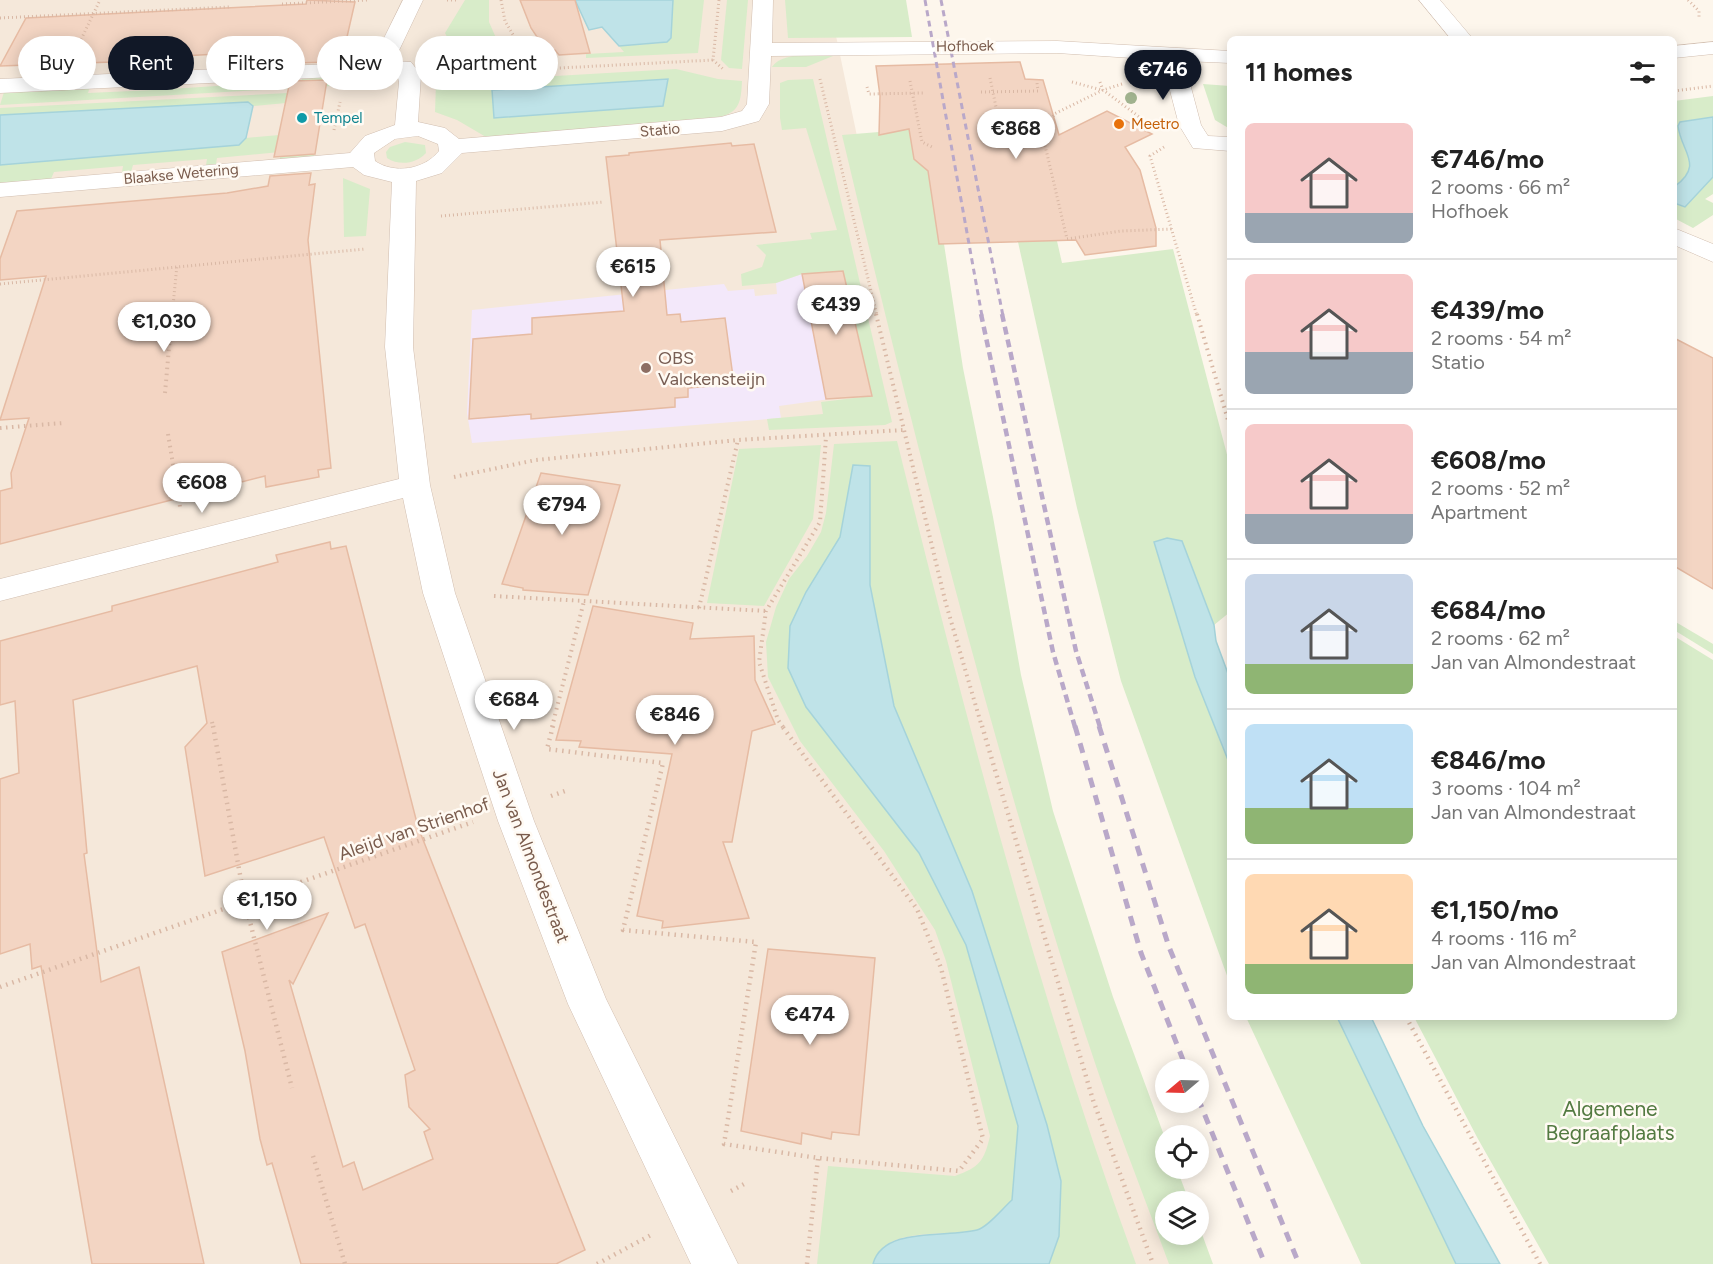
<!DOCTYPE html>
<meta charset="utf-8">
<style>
:root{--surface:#fff;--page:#f2f2f2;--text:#222;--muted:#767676;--line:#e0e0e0;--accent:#111827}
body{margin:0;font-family:Figtree,sans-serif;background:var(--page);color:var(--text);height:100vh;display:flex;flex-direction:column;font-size:22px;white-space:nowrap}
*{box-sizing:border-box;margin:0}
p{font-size:20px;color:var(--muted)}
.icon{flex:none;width:33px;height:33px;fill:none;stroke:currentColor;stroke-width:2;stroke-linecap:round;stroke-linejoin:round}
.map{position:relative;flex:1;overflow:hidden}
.panel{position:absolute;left:1227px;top:36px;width:450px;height:984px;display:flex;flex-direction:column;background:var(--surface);border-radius:9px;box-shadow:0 3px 15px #0003}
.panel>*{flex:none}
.guide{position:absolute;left:18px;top:36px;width:570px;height:54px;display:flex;gap:12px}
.needle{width:39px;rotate:251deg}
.buttons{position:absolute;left:1155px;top:1059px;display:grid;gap:12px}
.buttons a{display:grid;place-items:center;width:54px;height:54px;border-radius:50%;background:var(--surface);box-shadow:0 3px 15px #0003;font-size:30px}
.price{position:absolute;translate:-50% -51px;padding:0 14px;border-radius:21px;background:#fff;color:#222;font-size:20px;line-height:39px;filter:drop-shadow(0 2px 3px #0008)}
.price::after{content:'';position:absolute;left:50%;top:36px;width:18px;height:14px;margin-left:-9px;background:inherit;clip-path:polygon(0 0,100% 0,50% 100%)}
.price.on{background:var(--accent);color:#fff}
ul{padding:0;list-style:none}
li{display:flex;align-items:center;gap:18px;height:150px;padding:0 18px}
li+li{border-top:2px solid var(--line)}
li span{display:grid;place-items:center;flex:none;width:168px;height:120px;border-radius:9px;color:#555}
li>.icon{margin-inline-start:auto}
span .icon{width:72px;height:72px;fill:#fffc;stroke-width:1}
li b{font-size:26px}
h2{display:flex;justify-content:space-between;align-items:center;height:72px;padding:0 18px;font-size:26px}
.chip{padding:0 21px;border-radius:27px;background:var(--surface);box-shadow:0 3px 15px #0003;font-size:21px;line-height:54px}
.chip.on{background:var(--accent);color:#fff}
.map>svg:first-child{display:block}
.residential{fill:#f5e8da}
.education{fill:#f3e8fa}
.green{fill:#d8ecc9}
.water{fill:#bfe3e8;stroke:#a5d3da;stroke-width:1.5}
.building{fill:#f3d5c3;stroke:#e6bba3;stroke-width:1.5}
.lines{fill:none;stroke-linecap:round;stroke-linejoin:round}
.minor-casing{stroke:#d1beb0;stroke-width:1}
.path-far2{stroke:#d9b8a5;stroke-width:3;stroke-dasharray:1 3;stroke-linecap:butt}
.path-far1{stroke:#d9b8a5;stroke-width:4;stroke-dasharray:1.5 4.5;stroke-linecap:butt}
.path{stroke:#d9b8a5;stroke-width:4.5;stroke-dasharray:1.5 5;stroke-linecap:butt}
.minor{fill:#fff;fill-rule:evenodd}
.rail-far2{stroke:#b9a8c9;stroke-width:3;stroke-dasharray:6 4.5;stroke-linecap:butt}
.rail-far1{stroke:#b9a8c9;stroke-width:4.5;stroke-dasharray:8 5;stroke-linecap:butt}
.rail{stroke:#b9a8c9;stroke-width:5;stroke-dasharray:10 8;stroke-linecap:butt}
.path-bridge{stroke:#d9b8a5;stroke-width:3;stroke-dasharray:1 3;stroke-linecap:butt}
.tree{fill:#a0b28e}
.culture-dot{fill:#0f9aa8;stroke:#fffaf3;stroke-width:2}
.food-dot{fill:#e8710a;stroke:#fffaf3;stroke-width:2}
.education-dot{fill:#8d6e63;stroke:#fffaf3;stroke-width:2}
.labels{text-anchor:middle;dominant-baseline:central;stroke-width:5;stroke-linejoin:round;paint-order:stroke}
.far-street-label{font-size:15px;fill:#7a5c4d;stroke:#fffaf3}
.far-culture-label{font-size:15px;fill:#0d838f;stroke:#fffaf3;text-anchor:start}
.far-food-label{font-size:15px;fill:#c56008;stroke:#fffaf3;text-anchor:start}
.education-label{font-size:18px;fill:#785e54;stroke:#fffaf3;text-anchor:start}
.street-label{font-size:18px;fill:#7a5c4d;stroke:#fffaf3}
.near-park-label{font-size:21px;fill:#537a41;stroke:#fffaf3}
</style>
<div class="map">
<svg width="1713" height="1264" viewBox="0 0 1713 1264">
<rect width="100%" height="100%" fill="#fdf6ec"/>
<polygon class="residential" points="0,0 796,0 835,31 876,227 1166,1234 1186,1264 0,1264"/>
<polygon class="education" points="802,274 830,399 779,406 781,418 472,443 467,413 472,310 724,284 728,291 754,289 755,296 777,294 776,283"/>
<g class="green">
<polygon points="465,0 489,0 489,22 507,63 463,66 445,33"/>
<polygon points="673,0 704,0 698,53 586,58 586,54 624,52 619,46 662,43 671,38"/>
<polygon points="727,0 748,0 742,69 729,68 721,60"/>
<polygon points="785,0 906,0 912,37 788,38"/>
<path d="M833,56l-27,11h-34c10,-16 44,-11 61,-11z"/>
<path d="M676,69l42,10 24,2c-1,20 -2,32 -24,36l-232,20 -29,-17 -22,-8 1,-29z"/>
<polygon points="350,73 348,85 0,105 4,92 90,87 88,93 154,90 156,84 165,83 163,89 170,89 232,85 234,80 243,79 241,85 301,82 303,76"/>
<polygon points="813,79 892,422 885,425 769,430 767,419 823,414 821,402 871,396 843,271 802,274 776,283 742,286 741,274 762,267 766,255 756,245 812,239 810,233 837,230 806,128 782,130 780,118 780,83 788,80"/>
<polygon points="1203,84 1230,86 1230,129 1215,120"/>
<polygon points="288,93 286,103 253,106 248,102 0,115 0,108"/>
<path d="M1713,96v21l-33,5 -2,4c3,26 27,39 -4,61v-86z"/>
<path d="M909,129l5,30 14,12 11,72 5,1 19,124 30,149 28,158 32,136 60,186 52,141 1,30 11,1 12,32 -23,1v32h32l1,-8 14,38h-44c-28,-76 -58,-151 -83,-228 -96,-296 -172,-598 -244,-901l37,-3v2z"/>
<polygon points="1032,131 1062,263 1173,249 1230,466 1230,612 1214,625 1182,541 1195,677 1230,765 1230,984 1121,681 1077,508 1018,242"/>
<polygon points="279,135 277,146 317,143 314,156 280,159 280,152 217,158 216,164 206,165 207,159 133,165 131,172 122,172 123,166 54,172 51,179 0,183 0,165 239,145 246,138"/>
<path d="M405,142l20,3 1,8c-10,11 -27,13 -39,5l-1,-6 4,-5z"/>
<polygon points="1713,177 1713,194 1705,199 1713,203 1713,215 1693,228 1674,218 1674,203 1685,207"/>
<polygon points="343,178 370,189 366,236 344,237"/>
<path d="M897,441c69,278 140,553 239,823h-87l10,-28 2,-55 -14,-56 -75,-234 -78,-185 -24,-121v-119l-17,-1 -13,72 -10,19 -24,151 113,146 47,92 52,181 -6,74c-9,9 -23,26 -35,30 -30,8 -93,-6 -104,34h-56l11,-98 127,10c25,-9 29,-15 35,-40l-44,-175 -11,-31 -51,-79 -84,-110 -32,-64 -2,-35 10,-35 13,-28 18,-23 14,-24 5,-19 8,-69z"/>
<polygon points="821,445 813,519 764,606 707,603 739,449"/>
<polygon points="1674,621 1713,644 1713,654 1674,630"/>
<polygon points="1674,636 1713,660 1713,1264 1549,1264 1478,1139 1414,1017 1674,1017"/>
<polygon points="1246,1017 1337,1017 1456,1264 1361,1264"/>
</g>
<g class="water">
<polygon points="575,0 673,0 671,38 667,42 619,46 602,27 589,30"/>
<polygon points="668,79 663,106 494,118 492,90"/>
<polygon points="248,102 253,106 246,138 239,145 0,165 0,115"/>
<path d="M1713,117v60l-28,30 -11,-4v-16c31,-22 7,-35 4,-61l2,-4z"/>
<path d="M853,465l17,1v119l24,121 78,185 75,234 14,56 -2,55 -10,28h-176c10,-38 74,-26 104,-34 11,-3 25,-21 35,-30l6,-74 -52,-181 -47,-92 -113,-146 -18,-39 2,-42 16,-34 34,-55z"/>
<polygon points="1167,538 1182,541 1214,625 1216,641 1230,679 1230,765 1195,677 1154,542"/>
<polygon points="1337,1017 1371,1017 1423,1126 1500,1264 1456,1264"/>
</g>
<g class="building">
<polygon points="307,0 355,2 344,50 332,51 330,62 294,63 297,49 267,54 267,51 113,60 112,62 0,66 26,18 306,4"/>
<polygon points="520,0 575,0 590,53 559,55 555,50 547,52 531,28"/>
<polygon points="1020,62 1025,79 1043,80 1059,135 1107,111 1152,134 1125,147 1140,170 1156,228 1156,246 1085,255 1076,240 939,244 928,171 914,159 909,129 879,135 880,96 876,66"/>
<polygon points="327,80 315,154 274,157 290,81"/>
<polygon points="731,143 732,146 754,144 776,232 660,240 667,315 680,314 681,322 725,318 734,384 688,388 688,397 675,398 675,407 531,419 531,414 469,419 473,339 532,334 532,318 624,311 606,157 629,155 629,153"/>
<polygon points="311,173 309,185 315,184 308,240 331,468 318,470 319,477 266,487 265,476 0,544 0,491 12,488 11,473 29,418 0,420 46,276 0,280 0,259 17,211 227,193 268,186 270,176"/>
<polygon points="843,271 872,396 826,399 802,274"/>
<polygon points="1674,338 1713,358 1713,589 1674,566"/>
<polygon points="541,473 620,485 588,595 523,590 523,588 502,584"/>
<polygon points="330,542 331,549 346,546 418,827 585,1250 556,1264 301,1264 272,1163 267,1165 260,1139 245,1051 222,952 328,913 293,984 289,980 343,1167 354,1162 363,1190 433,1159 424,1132 430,1129 409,1107 405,1075 415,1070 365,924 355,928 324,837 205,876 185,747 207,723 197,666 73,700 87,853 84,854 101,982 139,967 204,1264 92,1264 41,966 32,969 30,944 0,954 0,779 19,773 15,701 0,705 0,641 112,611 112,606 278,562 276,555"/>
<polygon points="593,606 693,623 690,639 754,636 755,680 775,724 752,731 732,842 723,842 749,918 662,928 663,921 637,916 672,754 579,747 581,741 556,740"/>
<polygon points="768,949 875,958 859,1135 832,1132 831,1139 802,1133 801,1144 741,1131"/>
</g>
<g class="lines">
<g class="minor-casing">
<g id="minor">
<path d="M403,0h20l-29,61 17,1 10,13 -3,47 27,6 14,11 262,-22 21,-6 5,-7 6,-104h20l-1,43 285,-2 173,10v12l-46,-2 17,64 7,11 22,1v14l-37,-3 -14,-23 -17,-65 -105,-7 -286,3 -2,48 -10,17 -37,10 -260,22 -20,20 -26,8 -3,166 17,138 25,108 79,228 72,178 132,265h-47l-123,-260 -70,-183 -75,-228 -20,-95 -403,103v-22l399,-100 -14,-132 7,-165 -28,-7 -11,-8 -353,30v-14l350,-30 15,-17 30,-11 4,-43 -2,-8 -397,19v-14l372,-17zM418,136l20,8 1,7c-15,19 -45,23 -64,10l-1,-8 21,-14z"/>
<polygon points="1419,0 1440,0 1473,39 1451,39"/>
<polygon points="1713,42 1713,54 1674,58 1674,46"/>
<polygon points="1674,228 1713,244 1713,262 1674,245"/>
</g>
</g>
<g class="path-far2">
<polyline points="447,0 458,0"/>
<polyline points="501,0 505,21 533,69"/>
<polyline points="719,0 713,60 723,69"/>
<polyline points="1688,0 1699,11 1699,19"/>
<polyline points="282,4 367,0"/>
<polyline points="0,18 229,7"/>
<polyline points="76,50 100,0"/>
<polyline points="444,74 713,60"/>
<polyline points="990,78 1003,141 994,145"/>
<polyline points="820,79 877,316"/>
<polyline points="910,81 922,142 934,148"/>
<polyline points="1072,82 1102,90"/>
<polyline points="1100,82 1103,90 1153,127"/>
<polyline points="1122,84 1103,90 1054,114 1044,141 1067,239 1121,231 1173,229"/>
<polyline points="1674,91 1713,86"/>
<polyline points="334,130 340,102"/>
<polyline points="1164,147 1150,156 1197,316"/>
<polyline points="441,216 604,202"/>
<polyline points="0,284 365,249"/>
<polyline points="172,316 177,265"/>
</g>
<g class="path-far1">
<polyline points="876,314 946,604 982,727"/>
<polyline points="1197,314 1230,427"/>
<polyline points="165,393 172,314"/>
<polyline points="0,428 63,423"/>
<polyline points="168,434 180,507"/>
<polyline points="1230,476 1230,486"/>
<polyline points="454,477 536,460 738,440 903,430"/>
<polyline points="494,596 766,611"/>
<polyline points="699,608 738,440"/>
<polyline points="212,722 213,727"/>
<polyline points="552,727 584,601"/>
<polyline points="783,727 778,720 759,662 766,611 820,522 826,437"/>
</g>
<g class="path">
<polyline points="213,726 245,902 292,1088"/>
<polyline points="553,726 547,749 663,763 623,930 756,942 724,1144 818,1158 959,1171 983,1139 941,968 917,909 782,726"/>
<polyline points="982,726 1093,1100 1153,1264"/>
<polyline points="551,796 565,791"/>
<polyline points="0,987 473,822"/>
<polyline points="1406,1017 1540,1264"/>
<polyline points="313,1156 345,1264"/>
<polyline points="731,1191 746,1183"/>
<polyline points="597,1264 651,1235"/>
<polyline points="807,1264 818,1158"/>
</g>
<use href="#minor" class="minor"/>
<g class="rail-far2">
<polyline points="925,0 982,316"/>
<polyline points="941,0 1003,316"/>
</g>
<g class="rail-far1">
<polyline points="981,314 1053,652 1075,727"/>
<polyline points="1002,314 1076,651 1100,727"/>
</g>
<g class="rail">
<polyline points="1075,726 1141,953 1187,1070"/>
<polyline points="1099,726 1169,947 1299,1264"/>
<polyline points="1198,1098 1265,1264"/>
</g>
<g class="path-bridge">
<polyline points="867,87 869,94 923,93"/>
<polyline points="981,92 1038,91 1037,83"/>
</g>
</g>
<circle class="tree" cx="1131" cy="98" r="6"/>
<circle class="culture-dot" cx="302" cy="118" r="6"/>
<circle class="food-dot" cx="1119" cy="124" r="6"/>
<circle class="education-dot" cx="646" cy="368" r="6"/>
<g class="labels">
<g class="far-street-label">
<text transform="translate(965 46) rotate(-1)">Hofhoek</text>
<text transform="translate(660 130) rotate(-5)">Statio</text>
<text transform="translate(181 174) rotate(-5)">Blaakse Wetering</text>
</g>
<g class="far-culture-label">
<text x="314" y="118">Tempel</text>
</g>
<g class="far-food-label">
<text x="1131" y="124">Meetro</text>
</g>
<g class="education-label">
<text x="658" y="358">OBS<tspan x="658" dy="21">Valckensteijn</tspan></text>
</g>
<g class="street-label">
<text transform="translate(414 829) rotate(-19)">Aleijd van Strienhof</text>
<text transform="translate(531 856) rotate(69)">Jan van Almondestraat</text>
</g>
<g class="near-park-label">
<text x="1610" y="1108">Algemene<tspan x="1610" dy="24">Begraafplaats</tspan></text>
</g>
</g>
</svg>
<div class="buttons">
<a><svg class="needle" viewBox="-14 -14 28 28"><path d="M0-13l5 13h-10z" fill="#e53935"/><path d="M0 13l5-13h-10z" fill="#767676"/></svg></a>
<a><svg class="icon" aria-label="locate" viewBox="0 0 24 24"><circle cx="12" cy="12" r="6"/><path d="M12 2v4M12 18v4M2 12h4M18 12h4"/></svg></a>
<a><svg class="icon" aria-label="layers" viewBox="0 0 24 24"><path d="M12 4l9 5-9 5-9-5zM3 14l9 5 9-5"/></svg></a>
</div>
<b class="price on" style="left:1163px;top:101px">€746</b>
<b class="price" style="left:1016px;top:160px">€868</b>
<b class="price" style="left:633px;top:298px">€615</b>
<b class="price" style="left:836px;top:336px">€439</b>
<b class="price" style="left:164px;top:353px">€1,030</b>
<b class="price" style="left:202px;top:514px">€608</b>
<b class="price" style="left:562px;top:536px">€794</b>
<b class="price" style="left:514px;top:731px">€684</b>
<b class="price" style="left:675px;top:746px">€846</b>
<b class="price" style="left:267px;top:931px">€1,150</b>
<b class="price" style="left:810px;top:1046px">€474</b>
<div class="guide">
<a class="chip">Buy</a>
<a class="chip on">Rent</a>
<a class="chip">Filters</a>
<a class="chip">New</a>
<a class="chip">Apartment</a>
</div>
<section class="panel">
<h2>11 homes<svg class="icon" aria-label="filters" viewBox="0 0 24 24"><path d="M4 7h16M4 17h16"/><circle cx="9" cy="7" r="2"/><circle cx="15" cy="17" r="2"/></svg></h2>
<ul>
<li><span style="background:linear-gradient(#f6c9c9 75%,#9aa5b1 0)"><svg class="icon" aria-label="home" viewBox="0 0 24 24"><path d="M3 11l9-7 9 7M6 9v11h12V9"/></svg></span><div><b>€746/mo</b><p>2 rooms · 66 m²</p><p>Hofhoek</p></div></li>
<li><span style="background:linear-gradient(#f6c9c9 65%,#9aa5b1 0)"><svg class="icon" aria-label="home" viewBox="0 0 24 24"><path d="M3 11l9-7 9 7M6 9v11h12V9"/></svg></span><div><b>€439/mo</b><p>2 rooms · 54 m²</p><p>Statio</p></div></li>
<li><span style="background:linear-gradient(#f6c9c9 75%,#9aa5b1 0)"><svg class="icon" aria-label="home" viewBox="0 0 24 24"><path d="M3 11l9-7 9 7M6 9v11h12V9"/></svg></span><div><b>€608/mo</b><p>2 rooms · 52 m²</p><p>Apartment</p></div></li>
<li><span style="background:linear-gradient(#c9d6e8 75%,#8fb573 0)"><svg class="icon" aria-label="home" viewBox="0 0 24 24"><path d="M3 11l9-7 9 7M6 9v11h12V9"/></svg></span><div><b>€684/mo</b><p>2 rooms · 62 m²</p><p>Jan van Almondestraat</p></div></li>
<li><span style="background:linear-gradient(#bfe0f5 70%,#8fb573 0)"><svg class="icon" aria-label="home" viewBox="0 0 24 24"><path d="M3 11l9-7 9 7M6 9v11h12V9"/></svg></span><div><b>€846/mo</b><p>3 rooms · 104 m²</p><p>Jan van Almondestraat</p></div></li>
<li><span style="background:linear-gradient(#ffd9b3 75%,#8fb573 0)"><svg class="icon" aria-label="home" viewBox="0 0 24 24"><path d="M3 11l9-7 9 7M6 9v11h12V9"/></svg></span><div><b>€1,150/mo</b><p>4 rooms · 116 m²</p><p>Jan van Almondestraat</p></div></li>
</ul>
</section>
</div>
